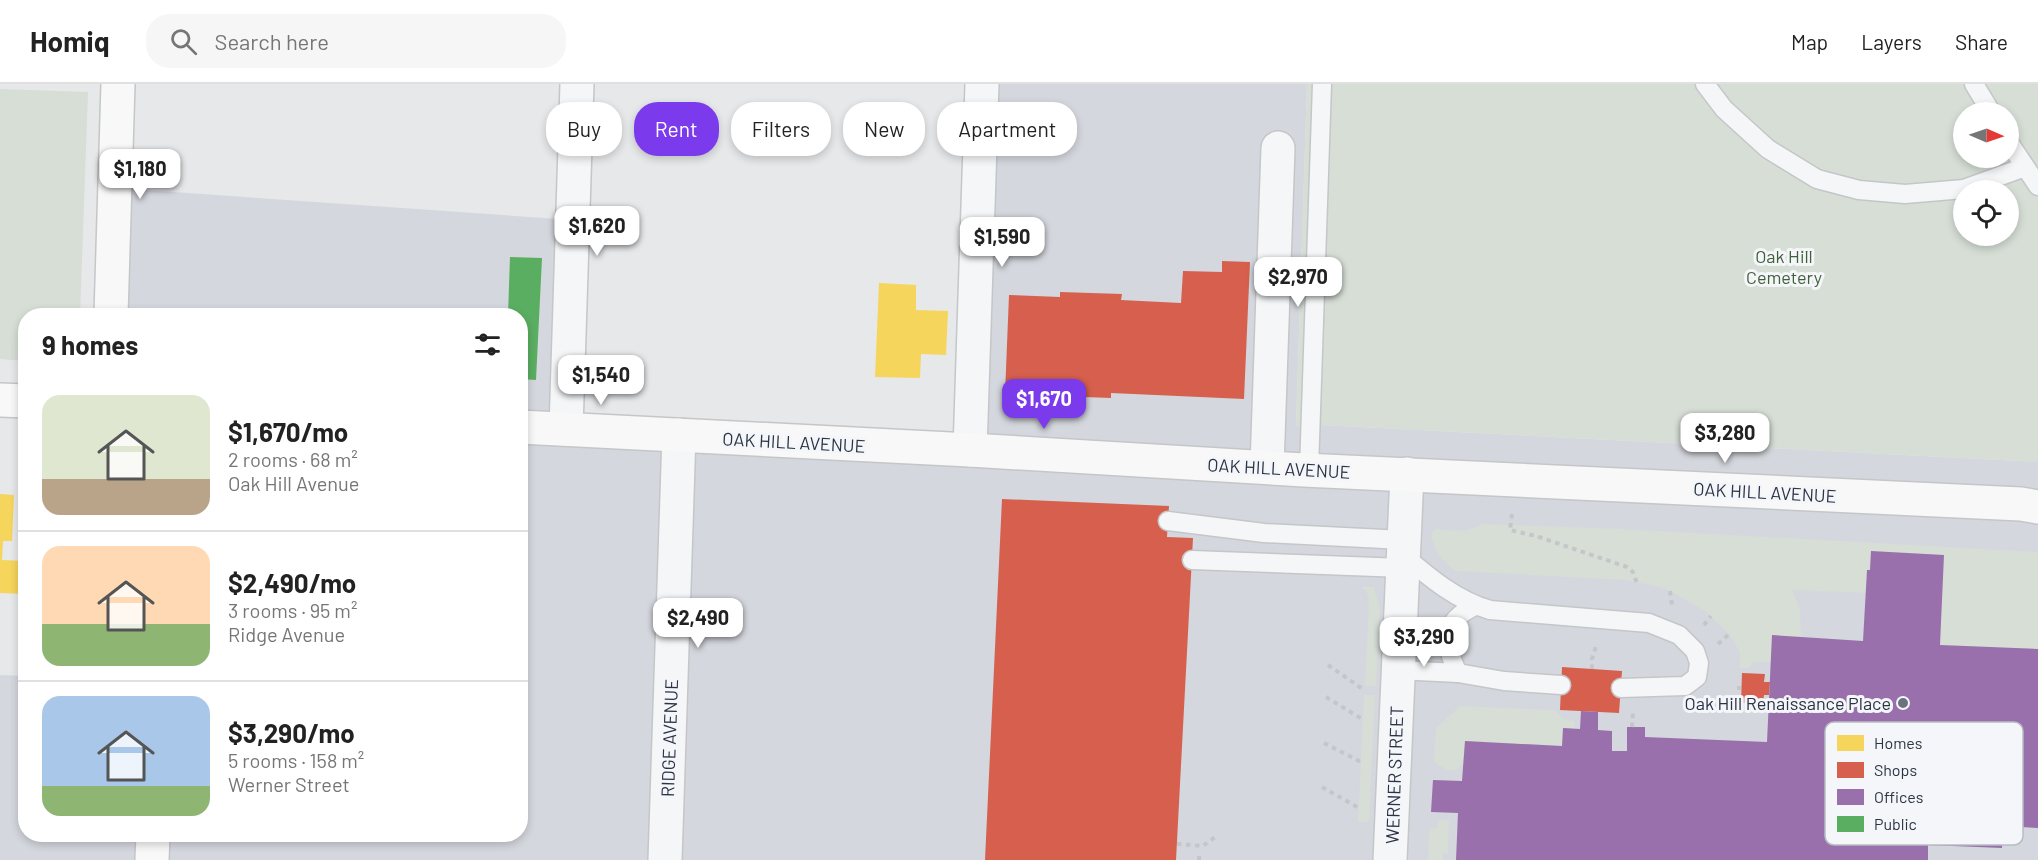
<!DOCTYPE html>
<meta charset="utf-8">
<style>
:root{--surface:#fff;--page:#f6f6f6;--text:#222;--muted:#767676;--line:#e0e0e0;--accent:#7c3aed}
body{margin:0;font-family:Barlow,sans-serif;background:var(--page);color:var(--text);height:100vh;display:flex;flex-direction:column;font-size:22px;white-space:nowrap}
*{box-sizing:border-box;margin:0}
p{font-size:20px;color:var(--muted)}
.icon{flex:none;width:33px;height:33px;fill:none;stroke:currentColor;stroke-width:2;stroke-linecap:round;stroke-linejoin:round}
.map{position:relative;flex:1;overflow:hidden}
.side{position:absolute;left:18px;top:224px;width:510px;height:534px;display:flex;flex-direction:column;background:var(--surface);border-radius:24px;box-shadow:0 3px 9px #0003}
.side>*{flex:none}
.guide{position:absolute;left:546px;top:18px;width:570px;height:54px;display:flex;gap:12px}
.needle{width:39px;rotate:92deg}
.buttons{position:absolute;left:1953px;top:18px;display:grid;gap:12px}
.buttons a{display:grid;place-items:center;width:66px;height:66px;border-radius:50%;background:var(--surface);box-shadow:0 3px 9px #0003;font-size:30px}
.price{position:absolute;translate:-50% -51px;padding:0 14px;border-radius:12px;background:#fff;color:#222;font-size:20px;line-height:39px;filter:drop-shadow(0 2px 3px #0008)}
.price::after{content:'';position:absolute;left:50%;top:36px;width:18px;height:14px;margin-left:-9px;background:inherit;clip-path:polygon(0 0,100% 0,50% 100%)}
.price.on{background:var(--accent);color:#fff}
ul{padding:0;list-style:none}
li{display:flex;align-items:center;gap:18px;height:150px;padding:0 24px}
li+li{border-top:2px solid var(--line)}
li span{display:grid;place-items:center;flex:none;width:168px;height:120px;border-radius:18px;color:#555}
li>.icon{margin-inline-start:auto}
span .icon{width:72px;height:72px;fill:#fffc;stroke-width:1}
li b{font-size:26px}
h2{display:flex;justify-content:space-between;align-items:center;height:72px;padding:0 24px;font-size:26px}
.tag{padding:0 21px;border-radius:24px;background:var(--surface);box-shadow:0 3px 9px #0003;font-size:21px;line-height:54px}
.tag.on{background:var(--accent);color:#fff}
header{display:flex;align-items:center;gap:36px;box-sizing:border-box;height:84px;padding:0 30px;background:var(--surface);border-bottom:2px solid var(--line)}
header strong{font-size:28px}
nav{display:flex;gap:33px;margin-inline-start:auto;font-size:21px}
.search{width:420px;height:54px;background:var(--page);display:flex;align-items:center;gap:15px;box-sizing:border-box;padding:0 21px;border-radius:24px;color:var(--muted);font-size:22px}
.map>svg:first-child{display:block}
.built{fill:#d4d7dd}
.green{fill:#d6ded6;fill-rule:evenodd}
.homes{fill:#f6d55c}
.shops{fill:#d6604d}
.offices{fill:#9970ab}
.public{fill:#5aae61}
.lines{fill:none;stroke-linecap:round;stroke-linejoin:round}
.lane-casing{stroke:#c4c6c8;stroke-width:21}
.street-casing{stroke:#c4c6c8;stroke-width:36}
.secondary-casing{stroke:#c4c6c8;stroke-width:36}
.path{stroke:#c5c6ca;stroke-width:4;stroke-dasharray:4.5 4.5;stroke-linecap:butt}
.lane{stroke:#f5f6f7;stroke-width:18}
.street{stroke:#f5f6f7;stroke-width:33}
.secondary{stroke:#f8f8f8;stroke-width:33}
.poi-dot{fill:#6c737f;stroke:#f4f6f9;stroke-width:2}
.labels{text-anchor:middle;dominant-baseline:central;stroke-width:6;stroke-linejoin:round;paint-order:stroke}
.park-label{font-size:18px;fill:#3f6138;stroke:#f4f6f9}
.street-label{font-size:18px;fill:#2b3445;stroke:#f4f6f9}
.poi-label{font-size:18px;fill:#2b3445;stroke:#f4f6f9;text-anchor:end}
.key{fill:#f4f6f9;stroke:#b8bcc3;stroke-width:1.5}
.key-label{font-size:16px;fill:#2b3445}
</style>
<header>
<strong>Homiq</strong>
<div class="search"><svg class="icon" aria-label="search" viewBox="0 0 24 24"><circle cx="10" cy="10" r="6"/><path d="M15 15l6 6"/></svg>Search here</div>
<nav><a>Map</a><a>Layers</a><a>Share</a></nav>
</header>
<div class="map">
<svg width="2038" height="776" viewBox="0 0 2038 776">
<rect width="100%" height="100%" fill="#e6e8ea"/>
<polygon class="built" points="982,0 1307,0 1296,341 1321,341 2038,378 2038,776 0,776 0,591 25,592 26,750 520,750 520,231 111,231 115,104 573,136 566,345 969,366"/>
<g class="green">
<path d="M1307,0h731v378l-717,-37 -25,1zM1964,28h44v46h-44zM1964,106h44v46h-44z"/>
<polygon points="0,5 88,8 80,231 26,231 25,277 0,275"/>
<path d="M1482,440l141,5 415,23v97l-98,-4 -69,-94 -5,42 -74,-3 8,19 1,28 -30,25h-17l-6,6h-8v-16l-11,-18 -24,-23 -35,-20 -10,-4 -35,-7 -170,-9c-13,-11 -21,-20 -24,-37l4,-5c19,2 30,4 47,-5z"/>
<polygon points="1361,503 1374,503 1380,526 1376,602 1365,602 1369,515 1366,507"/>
<polygon points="1364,611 1375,611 1369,738 1358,738"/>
<polygon points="1460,622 1555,626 1565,636 1574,637 1574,645 1563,644 1562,662 1465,657 1463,679 1456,686 1447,686 1434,678 1436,644"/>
<polygon points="1438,736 1449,736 1448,769 1443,769 1443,776 1428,776 1429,745 1437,744"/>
</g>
<g class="homes">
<polygon points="879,199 916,201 916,226 948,227 946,271 921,270 920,294 875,293"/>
<polygon points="0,410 14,411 12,457 3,457 2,476 26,477 26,510 0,509"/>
</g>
<g class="shops">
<polygon points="1222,177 1250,178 1244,315 1111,309 1111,314 1005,310 1009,211 1060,213 1060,208 1122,210 1121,216 1181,219 1183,187 1222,188"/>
<polygon points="1002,415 1169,422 1167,453 1193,454 1176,776 985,776"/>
<polygon points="1562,583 1622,587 1619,629 1560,626"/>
<polygon points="1742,589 1765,590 1764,598 1770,598 1769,611 1764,611 1763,618 1741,619"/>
</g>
<polygon class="offices" points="1871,467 1944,471 1940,561 2038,565 2038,744 2003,742 2002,764 1928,761 1928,776 1456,776 1458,729 1431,728 1433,696 1462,697 1465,657 1562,662 1563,644 1580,645 1581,627 1598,628 1598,646 1612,647 1612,667 1627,667 1627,643 1645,643 1645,653 1767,658 1772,551 1863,557 1867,486 1870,486"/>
<polygon class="public" points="510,173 542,174 536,296 520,295 520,231 508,231"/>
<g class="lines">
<g class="lane-casing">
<g id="lane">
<polyline points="1705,0 1724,25 1768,65 1817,95 1859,106 1905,110 1964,105 2025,83"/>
<polyline points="1974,0 1991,28"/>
<polyline points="2008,57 2038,102"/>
<polyline points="1309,386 1322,0"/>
<polyline points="1168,437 1264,449 1404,456"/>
<path d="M1403,471c27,23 53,45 87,55l159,13 30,12 16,16 4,12 -2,14 -12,9 -64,2"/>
<polyline points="1192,476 1403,484"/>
<polyline points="1398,586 1458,589 1504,597 1561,601"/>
<path d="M1458,589c-15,-30 -16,-52 17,-67"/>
</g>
</g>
<g class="street-casing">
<g id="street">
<polyline points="566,345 577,0"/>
<polyline points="970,366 982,0"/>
<polyline points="1267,383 1278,64"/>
<polyline points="665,776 679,351"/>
<polyline points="1390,776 1407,390"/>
</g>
</g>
<g class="secondary-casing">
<g id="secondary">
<polyline points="111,231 118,0"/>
<polyline points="0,316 26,317"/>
<polyline points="520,343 970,366 1304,386 2021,420 2038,423"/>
<polyline points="152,776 153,750"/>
</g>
</g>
<g class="path">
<polyline points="1512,430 1510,446 1536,452 1627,483 1633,488 1637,500"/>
<polyline points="1670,507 1672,521"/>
<polyline points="1704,541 1711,532"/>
<polyline points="1718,560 1729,550"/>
<polyline points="1328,581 1364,606"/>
<polyline points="1592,585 1592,575 1597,559"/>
<polyline points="1737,604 1741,604"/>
<polyline points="1326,613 1362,635"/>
<polyline points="1632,643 1633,629"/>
<polyline points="1324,659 1361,678"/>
<polyline points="1322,703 1359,724"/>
<polyline points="1177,760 1203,762 1215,753"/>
<polyline points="1199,776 1199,772"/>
</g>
<use href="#lane" class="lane"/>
<use href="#street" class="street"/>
<use href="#secondary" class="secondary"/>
</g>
<circle class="poi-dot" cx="1903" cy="619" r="6"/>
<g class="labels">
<g class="park-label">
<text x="1784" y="172">Oak Hill<tspan x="1784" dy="21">Cemetery</tspan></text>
</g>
<g class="street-label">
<text transform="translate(794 358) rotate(3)">OAK HILL AVENUE</text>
<text transform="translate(1279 384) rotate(3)">OAK HILL AVENUE</text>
<text transform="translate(1765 408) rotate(3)">OAK HILL AVENUE</text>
<text transform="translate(669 654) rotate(-88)">RIDGE AVENUE</text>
<text transform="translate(1394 691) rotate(-88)">WERNER STREET</text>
</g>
<g class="poi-label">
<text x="1891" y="619">Oak Hill Renaissance Place</text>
</g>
</g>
<rect x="1825" y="638" width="198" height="123" rx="9" class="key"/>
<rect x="1837" y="651" width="27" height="16" fill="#f6d55c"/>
<rect x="1837" y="678" width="27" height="16" fill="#d6604d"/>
<rect x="1837" y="705" width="27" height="16" fill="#9970ab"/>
<rect x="1837" y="732" width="27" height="16" fill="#5aae61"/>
<g class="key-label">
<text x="1874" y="665">Homes</text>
<text x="1874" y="692">Shops</text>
<text x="1874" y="719">Offices</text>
<text x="1874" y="746">Public</text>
</g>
</svg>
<div class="buttons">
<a><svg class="needle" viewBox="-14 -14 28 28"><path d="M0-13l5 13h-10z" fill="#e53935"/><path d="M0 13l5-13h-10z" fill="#767676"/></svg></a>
<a><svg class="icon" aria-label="locate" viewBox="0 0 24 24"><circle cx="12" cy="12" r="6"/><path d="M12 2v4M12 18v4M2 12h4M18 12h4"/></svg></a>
</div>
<b class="price" style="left:140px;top:116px">$1,180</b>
<b class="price" style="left:597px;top:173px">$1,620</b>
<b class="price" style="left:1002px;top:184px">$1,590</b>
<b class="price" style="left:1298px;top:224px">$2,970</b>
<b class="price" style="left:601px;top:322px">$1,540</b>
<b class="price on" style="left:1044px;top:346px">$1,670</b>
<b class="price" style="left:1725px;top:380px">$3,280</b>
<b class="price" style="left:698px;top:565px">$2,490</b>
<b class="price" style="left:1424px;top:584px">$3,290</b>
<div class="guide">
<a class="tag">Buy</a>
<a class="tag on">Rent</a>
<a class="tag">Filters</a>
<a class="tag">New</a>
<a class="tag">Apartment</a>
</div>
<section class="side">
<h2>9 homes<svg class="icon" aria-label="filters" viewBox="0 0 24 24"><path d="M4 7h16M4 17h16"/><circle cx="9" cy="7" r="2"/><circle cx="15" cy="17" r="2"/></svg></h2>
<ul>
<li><span style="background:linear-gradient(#dfe7d0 70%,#b9a48a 0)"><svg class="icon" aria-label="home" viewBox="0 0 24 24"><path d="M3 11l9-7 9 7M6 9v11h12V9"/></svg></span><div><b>$1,670/mo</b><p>2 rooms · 68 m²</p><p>Oak Hill Avenue</p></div></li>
<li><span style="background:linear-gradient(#ffd9b3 65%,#8fb573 0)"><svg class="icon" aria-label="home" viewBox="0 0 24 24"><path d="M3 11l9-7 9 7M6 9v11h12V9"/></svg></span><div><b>$2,490/mo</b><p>3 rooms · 95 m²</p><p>Ridge Avenue</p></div></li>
<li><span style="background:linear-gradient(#a9c7e8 75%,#8fb573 0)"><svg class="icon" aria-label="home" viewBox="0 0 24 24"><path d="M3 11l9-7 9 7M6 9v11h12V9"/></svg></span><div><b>$3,290/mo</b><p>5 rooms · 158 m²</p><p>Werner Street</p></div></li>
</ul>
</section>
</div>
